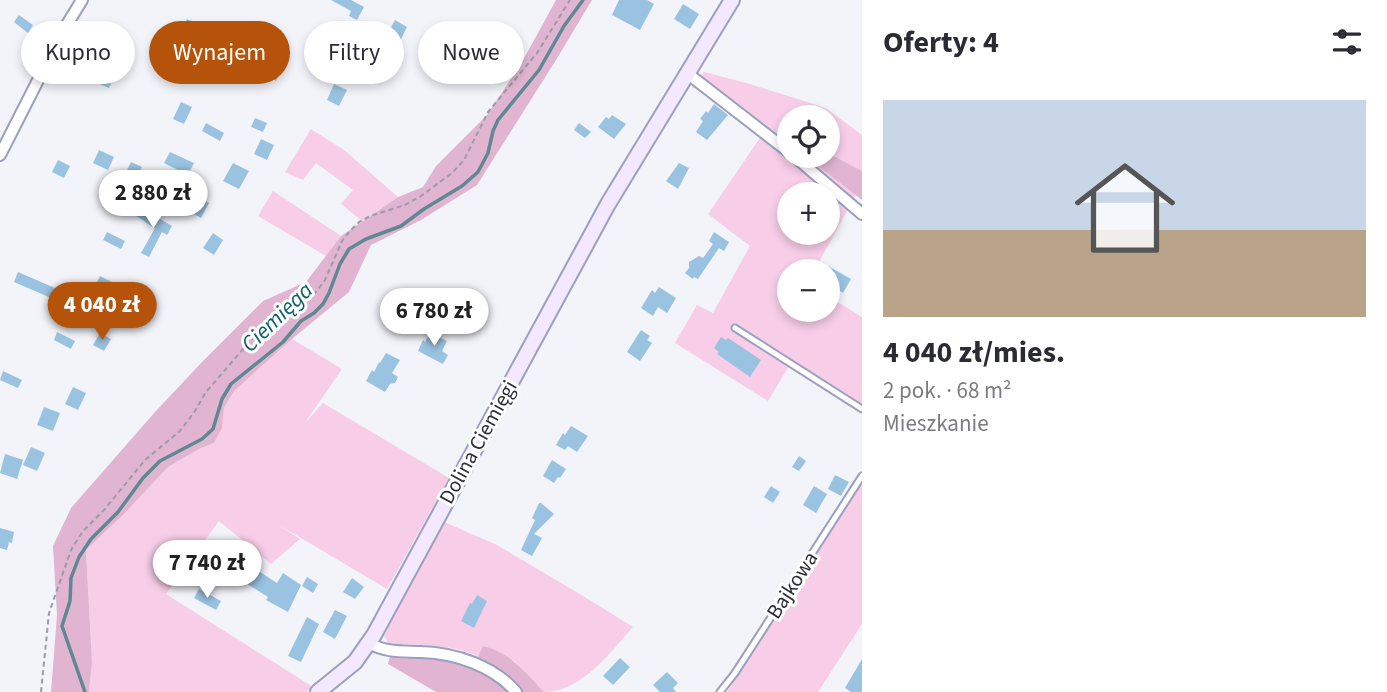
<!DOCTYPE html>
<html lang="pl">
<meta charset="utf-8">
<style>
:root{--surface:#fff;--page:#f7f7f7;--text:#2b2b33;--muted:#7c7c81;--accent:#b45309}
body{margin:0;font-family:"Source Sans 3",sans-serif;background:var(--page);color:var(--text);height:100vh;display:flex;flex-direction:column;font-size:26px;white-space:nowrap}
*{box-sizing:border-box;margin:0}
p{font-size:23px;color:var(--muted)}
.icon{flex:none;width:38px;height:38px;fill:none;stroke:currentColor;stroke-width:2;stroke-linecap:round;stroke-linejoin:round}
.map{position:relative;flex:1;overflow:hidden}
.panel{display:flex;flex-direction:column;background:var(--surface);width:525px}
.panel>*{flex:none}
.hud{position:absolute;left:21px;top:21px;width:665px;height:63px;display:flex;gap:14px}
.controls{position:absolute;left:777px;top:105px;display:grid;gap:14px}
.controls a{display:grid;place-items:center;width:63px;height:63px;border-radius:50%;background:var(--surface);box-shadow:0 4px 10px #0003;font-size:35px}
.price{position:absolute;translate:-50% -60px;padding:0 16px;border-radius:24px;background:#fff;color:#222;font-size:23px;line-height:46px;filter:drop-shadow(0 2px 4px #0008)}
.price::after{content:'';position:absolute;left:50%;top:42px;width:21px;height:16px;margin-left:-10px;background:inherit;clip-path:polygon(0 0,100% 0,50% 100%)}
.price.selected{background:var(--accent);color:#fff}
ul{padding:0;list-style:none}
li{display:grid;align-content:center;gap:14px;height:371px;padding:0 21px}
li span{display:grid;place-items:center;height:217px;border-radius:0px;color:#555}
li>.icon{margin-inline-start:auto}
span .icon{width:126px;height:126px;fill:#fffc;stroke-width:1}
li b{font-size:30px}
h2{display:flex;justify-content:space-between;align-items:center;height:84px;padding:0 21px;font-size:30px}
.chip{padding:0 24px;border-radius:32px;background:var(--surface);box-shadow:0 4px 10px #0003;font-size:24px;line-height:63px}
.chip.selected{background:var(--accent);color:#fff}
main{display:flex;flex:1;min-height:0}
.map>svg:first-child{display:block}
.green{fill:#f7cde7;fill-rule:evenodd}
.forest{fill:#e1b5d1}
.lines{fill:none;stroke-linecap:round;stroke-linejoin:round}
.stream{stroke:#5f8892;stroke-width:3.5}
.building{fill:#9ac3e2}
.lane-casing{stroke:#9aa0bd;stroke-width:9}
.street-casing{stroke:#9aa0bd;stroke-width:14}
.secondary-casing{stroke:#9aa0bd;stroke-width:18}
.path{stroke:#9b9ca5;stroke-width:2;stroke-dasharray:5 3.5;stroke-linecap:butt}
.lane{stroke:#fff;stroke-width:5}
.street{stroke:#fff;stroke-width:10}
.secondary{stroke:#f3e8fe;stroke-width:14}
.labels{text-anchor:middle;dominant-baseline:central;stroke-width:6;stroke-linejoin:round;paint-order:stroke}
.street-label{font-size:21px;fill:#2c2e3a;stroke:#fff}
.water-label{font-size:23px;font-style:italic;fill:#0c5f6a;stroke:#fff}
</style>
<main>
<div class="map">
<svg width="862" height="692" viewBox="0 0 862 692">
<rect width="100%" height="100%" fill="#f3f4fa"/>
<g class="green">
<path d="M704,72l46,12 76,24 36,27v36l-34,-18v-36h-39v15h-1l1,24h16l51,39 -42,76h-25v39h39v-14l34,21v88l-70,-44 -24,40 -93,-58 22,-38 16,8 37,-67 -42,-32 56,-82 -72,-45zM789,194h39v39h-39z"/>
<polygon points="311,129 344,150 398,197 362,221 341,204 353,190 316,163 303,180 285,172"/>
<polygon points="273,191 341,236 326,256 258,216"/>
<polygon points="292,339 342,369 304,424 323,403 449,478 387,589 279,525 300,539 271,564 219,521 166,594 313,687 306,692 89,692 92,662 86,550 124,514 168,467 199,449 214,443 222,428 224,408 234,391"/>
<polygon points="862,482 862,624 818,692 727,692"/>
<path d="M442,521l55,24 91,54 45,28c-23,26 -52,65 -89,65l-29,-30 -31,-16 -5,11c-26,-14 -61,-11 -90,-14l-5,-6 4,-9 31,-65z"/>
</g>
<g class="forest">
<polygon points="556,0 592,0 556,60 477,185 421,220 371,245 349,292 292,339 234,391 224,408 222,428 214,443 199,449 168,467 124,514 86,550 92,662 89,692 51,692 57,615 53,546 71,508 155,412 202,362 263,301 306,282 341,236 398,197 423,187 436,166 487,115 522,62"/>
<polygon points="828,153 862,171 862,200 805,156 828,156"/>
<path d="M483,646c27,6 43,27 61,46h-108l-48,-28 2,-8c28,0 58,-1 83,12z"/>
</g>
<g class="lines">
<polyline class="stream" points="85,692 62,626 70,601 71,578 79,557 91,539 118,512 143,478 160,461 202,439 213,429 222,399 231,384 283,342 301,321 314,313 323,304 329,293 340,264 349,249 366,239 401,226 424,209 462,186 478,172 488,153 493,131 498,120 539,70 564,26 583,0"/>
</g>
<g class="building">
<polygon points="331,0 351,0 364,7 357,20 349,16 351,11"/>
<polygon points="619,0 647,0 654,4 640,30 612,15"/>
<polygon points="683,4 699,14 690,29 674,19"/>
<polygon points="19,15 33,25 28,33 14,22"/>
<polygon points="187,19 203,26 194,47 181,41 186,30 182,29"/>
<polygon points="395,20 407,27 393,55 396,57 387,72 375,65 392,37 387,35"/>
<polygon points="271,57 284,64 276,81 263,74"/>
<polygon points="100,69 115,75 109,88 95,82"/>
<polygon points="334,84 347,90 339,106 327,100"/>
<polygon points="181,102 192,107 184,124 173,119"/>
<polygon points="714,104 728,115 707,140 696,132 703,121 700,119 706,111 708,113"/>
<polygon points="612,115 626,124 614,139 598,127 606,117 609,119"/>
<polygon points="255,118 267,123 263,132 251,127"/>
<polygon points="206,123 224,133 220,141 202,131"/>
<polygon points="579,123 591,132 585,138 574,130"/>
<polygon points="261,139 274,145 267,160 254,154"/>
<polygon points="99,150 114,157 108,170 93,163"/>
<polygon points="170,152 194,163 188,175 164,163"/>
<polygon points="58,160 70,166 64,178 52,172"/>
<polygon points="131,162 142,167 133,185 122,180"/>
<polygon points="233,163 249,171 239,189 223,181"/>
<polygon points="679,163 689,168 678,189 666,181"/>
<polygon points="197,196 209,203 201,218 189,211"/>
<polygon points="140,207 172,226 167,235 162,232 149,257 141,253 155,228 136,216"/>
<polygon points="107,232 125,241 121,249 103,240"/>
<polygon points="714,232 729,242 724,251 719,248 698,279 694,277 693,279 685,273 689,268 689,262 699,256 703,258 713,244 709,241"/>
<polygon points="213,233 223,240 214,255 203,248"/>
<polygon points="828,266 851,279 843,293 828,283"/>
<polygon points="18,272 55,288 51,298 14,282"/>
<polygon points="100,276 114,283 113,285 119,288 110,303 93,294 97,287 95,286"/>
<polygon points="659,287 676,298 667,313 658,307 653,316 641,308 652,290 655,293"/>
<polygon points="641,330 650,336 647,340 652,343 640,361 627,352"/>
<polygon points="57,332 75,341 71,349 54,340"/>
<polygon points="100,333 111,339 104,351 93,345"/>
<polygon points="430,333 447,341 442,351 448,355 443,364 418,351 423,340 425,342"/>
<polygon points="721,337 726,340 728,338 761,360 750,377 717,354 719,352 714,348"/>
<polygon points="386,353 400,360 392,373 398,377 395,383 390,384 385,392 366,381 372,370 374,372 379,362 380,363"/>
<polygon points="3,371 22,380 18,388 0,380"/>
<polygon points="73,387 86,393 78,410 65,404"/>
<polygon points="44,407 60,413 53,431 37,425"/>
<polygon points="571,426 588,436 577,452 568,446 565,450 556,445 563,433 565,435"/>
<polygon points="31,447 45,453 37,471 23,465"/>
<polygon points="5,454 23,460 17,479 0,473"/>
<polygon points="799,456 806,461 799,471 792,467"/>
<polygon points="552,460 566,469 560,478 558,477 554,483 543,476"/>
<polygon points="835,475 849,482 841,496 828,489"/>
<polygon points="771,486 780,492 773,503 764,497"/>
<polygon points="814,486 827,494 816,513 803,505"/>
<polygon points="539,503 541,503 554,514 534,534 542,538 532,556 521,550 535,520 532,518"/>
<polygon points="0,528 14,532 12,543 9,542 7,550 0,548"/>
<polygon points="219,542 245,559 243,561 277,583 283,573 301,585 288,612 266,600 268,597 244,582 247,577 243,575 244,574 219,559 206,579 199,574"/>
<polygon points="307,577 318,584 313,593 302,586"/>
<polygon points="352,578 364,587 355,599 343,592"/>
<polygon points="199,589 221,601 216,610 194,598"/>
<polygon points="477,595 487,601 474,628 461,621 470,603 472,604"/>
<polygon points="335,610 347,616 335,639 323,632"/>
<polygon points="307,617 319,624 301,662 288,656"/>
<polygon points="620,658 630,667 613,685 603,676"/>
<polygon points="862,659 862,692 851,692 845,688"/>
<polygon points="667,672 678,683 673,688 676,692 660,692 653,685"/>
</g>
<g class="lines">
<g class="lane-casing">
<g id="lane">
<polyline points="735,328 862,409"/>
<polyline points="720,692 735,673 862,476"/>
</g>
</g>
<g class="street-casing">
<g id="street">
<polyline points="687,73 789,152"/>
<polyline points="0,155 63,31 82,0"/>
<polyline points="794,156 862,214"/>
<path d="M369,643c17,10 34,8 53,9 33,1 72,14 94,40"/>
</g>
</g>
<g class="secondary-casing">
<polyline id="secondary" points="318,692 355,662 374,635 608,204 732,0"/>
</g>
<polyline class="path" points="41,692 49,613 71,550 83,531 104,510 145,460 180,431 195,411 206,392 244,348 272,320 303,303 316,292 325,280 342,241 350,231 359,222 370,216 405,205 421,196 452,173 464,160 488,112 537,53 570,0"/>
<use href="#lane" class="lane"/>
<use href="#street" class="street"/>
<use href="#secondary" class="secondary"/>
</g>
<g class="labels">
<g class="street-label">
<text transform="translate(478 442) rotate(-61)">Dolina Ciemięgi</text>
<text transform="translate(792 585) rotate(-57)">Bajkowa</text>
</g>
<g class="water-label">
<text transform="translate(277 317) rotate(-44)">Ciemięga</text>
</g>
</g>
</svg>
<div class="controls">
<a><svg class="icon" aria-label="locate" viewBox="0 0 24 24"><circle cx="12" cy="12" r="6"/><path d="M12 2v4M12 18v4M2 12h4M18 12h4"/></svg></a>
<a>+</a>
<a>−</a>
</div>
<b class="price" style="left:153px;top:230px">2 880 zł</b>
<b class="price selected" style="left:102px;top:342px">4 040 zł</b>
<b class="price" style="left:434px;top:348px">6 780 zł</b>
<b class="price" style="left:207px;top:600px">7 740 zł</b>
<div class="hud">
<a class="chip">Kupno</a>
<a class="chip selected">Wynajem</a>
<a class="chip">Filtry</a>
<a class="chip">Nowe</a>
</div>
</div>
<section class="panel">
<h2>Oferty: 4<svg class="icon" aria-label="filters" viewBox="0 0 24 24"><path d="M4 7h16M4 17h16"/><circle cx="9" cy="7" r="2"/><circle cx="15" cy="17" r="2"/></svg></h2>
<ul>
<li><span style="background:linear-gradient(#c9d6e8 60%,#b9a48a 0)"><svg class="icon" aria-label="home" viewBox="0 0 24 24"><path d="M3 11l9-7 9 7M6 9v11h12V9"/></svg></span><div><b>4 040 zł/mies.</b><p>2 pok. · 68 m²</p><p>Mieszkanie</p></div></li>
</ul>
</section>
</main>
